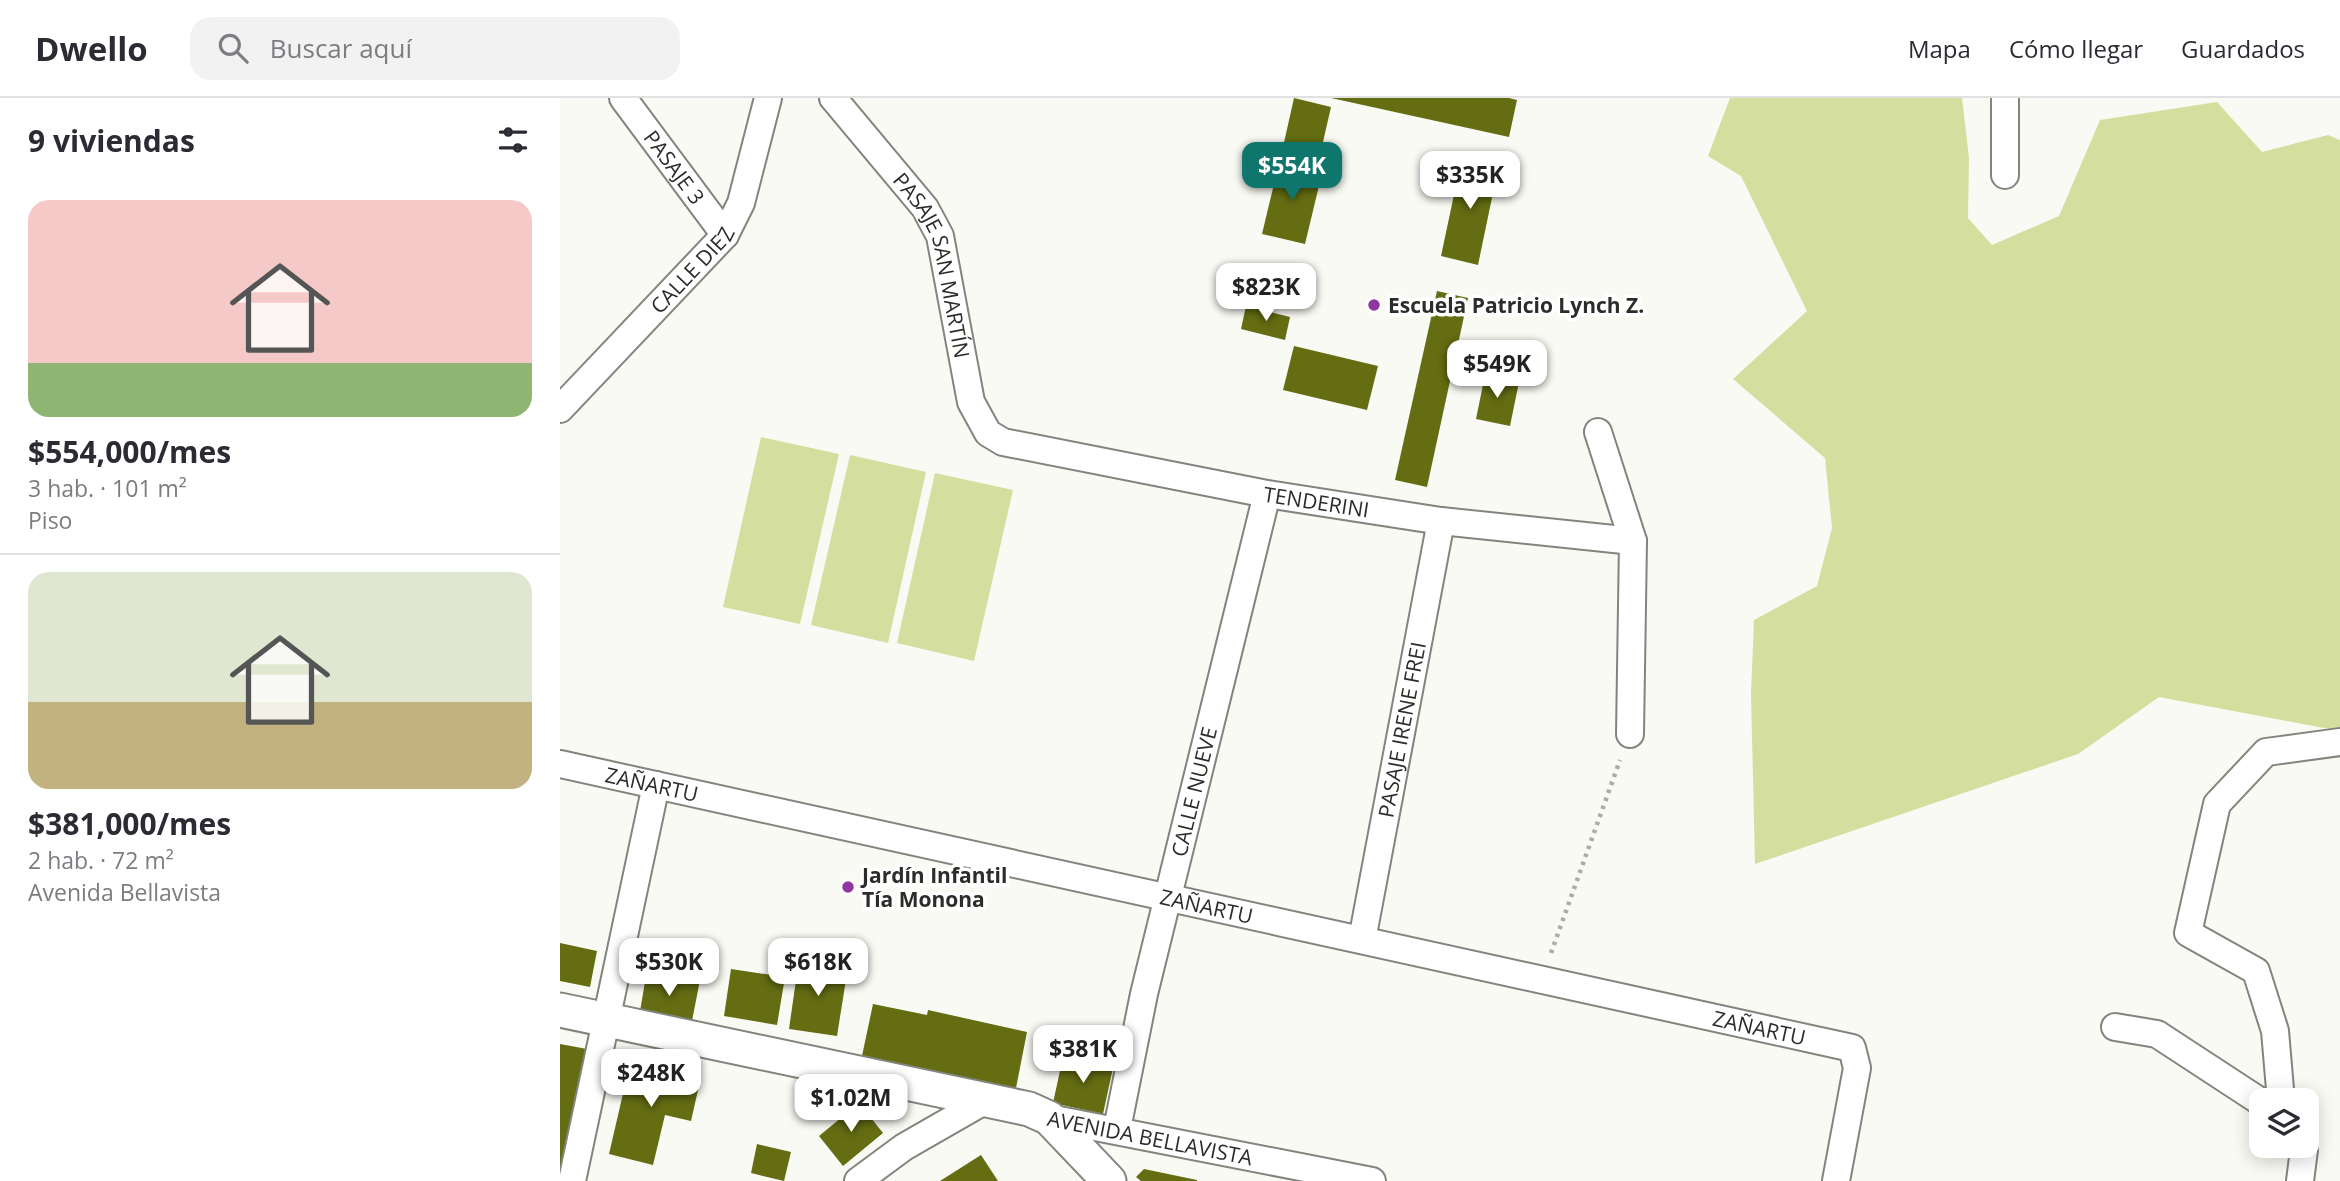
<!DOCTYPE html>
<html lang="es">
<meta charset="utf-8">
<style>
:root{--surface:#fff;--page:#f2f2f3;--text:#2b2b33;--muted:#7c7c81;--line:#e1e1e2;--accent:#0f766e}
body{margin:0;font-family:"Open Sans",sans-serif;background:var(--page);color:var(--text);height:100vh;display:flex;flex-direction:column;font-size:26px;white-space:nowrap}
*{box-sizing:border-box;margin:0}
p{font-size:23px;color:var(--muted)}
.icon{flex:none;width:38px;height:38px;fill:none;stroke:currentColor;stroke-width:2;stroke-linecap:round;stroke-linejoin:round}
.map{position:relative;flex:1;overflow:hidden}
.side{display:flex;flex-direction:column;background:var(--surface);width:560px}
.side>*{flex:none}
.controls{position:absolute;left:1689px;top:990px;display:grid;gap:14px}
.controls a{display:grid;place-items:center;width:70px;height:70px;border-radius:14px;background:var(--surface);box-shadow:0 4px 18px #0003;font-size:35px}
.price{position:absolute;translate:-50% -60px;padding:0 16px;border-radius:14px;background:#fff;color:#222;font-size:23px;line-height:46px;filter:drop-shadow(0 2px 4px #0008)}
.price::after{content:'';position:absolute;left:50%;top:42px;width:21px;height:16px;margin-left:-10px;background:inherit;clip-path:polygon(0 0,100% 0,50% 100%)}
.price.on{background:var(--accent);color:#fff}
ul{padding:0;list-style:none}
li{display:grid;align-content:center;gap:14px;height:371px;padding:0 28px}
li+li{border-top:2px solid var(--line)}
li span{display:grid;place-items:center;height:217px;border-radius:21px;color:#555}
li>.icon{margin-inline-start:auto}
span .icon{width:126px;height:126px;fill:#fffc;stroke-width:1}
li b{font-size:30px}
h2{display:flex;justify-content:space-between;align-items:center;height:84px;padding:0 28px;font-size:30px}
header{display:flex;align-items:center;gap:42px;box-sizing:border-box;height:98px;padding:0 35px;background:var(--surface);border-bottom:2px solid var(--line)}
header strong{font-size:33px}
nav{display:flex;gap:38px;margin-inline-start:auto;font-size:24px}
.search{width:490px;height:63px;background:var(--page);display:flex;align-items:center;gap:18px;box-sizing:border-box;padding:0 24px;border-radius:21px;color:var(--muted);font-size:26px}
main{display:flex;flex:1;min-height:0}
.map>svg:first-child{display:block}
.green{fill:#d4de9f}
.building{fill:#646d12}
.lines{fill:none;stroke-linecap:round;stroke-linejoin:round}
.minor-casing{stroke:#83847d;stroke-width:30}
.tertiary-casing{stroke:#83847d;stroke-width:37}
.path{stroke:#abaca7;stroke-width:4.5;stroke-dasharray:3.5 5;stroke-linecap:butt}
.minor{stroke:#fff;stroke-width:26}
.tertiary{stroke:#fff;stroke-width:33}
.poi-dot{fill:#9036a1;stroke:#fff;stroke-width:2.5}
.labels{text-anchor:middle;dominant-baseline:central;stroke-width:7;stroke-linejoin:round;paint-order:stroke}
.street-label{font-size:21px;fill:#2c2c2a;stroke:#fff}
.poi-label{font-size:21px;font-weight:bold;fill:#2c2c2a;stroke:#fff;text-anchor:start}
</style>
<header>
<strong>Dwello</strong>
<div class="search"><svg class="icon" aria-label="search" viewBox="0 0 24 24"><circle cx="10" cy="10" r="6"/><path d="M15 15l6 6"/></svg>Buscar aquí</div>
<nav><a>Mapa</a><a>Cómo llegar</a><a>Guardados</a></nav>
</header>
<main>
<section class="side">
<h2>9 viviendas<svg class="icon" aria-label="filters" viewBox="0 0 24 24"><path d="M4 7h16M4 17h16"/><circle cx="9" cy="7" r="2"/><circle cx="15" cy="17" r="2"/></svg></h2>
<ul>
<li><span style="background:linear-gradient(#f6c9c9 75%,#8fb573 0)"><svg class="icon" aria-label="home" viewBox="0 0 24 24"><path d="M3 11l9-7 9 7M6 9v11h12V9"/></svg></span><div><b>$554,000/mes</b><p>3 hab. · 101 m²</p><p>Piso</p></div></li>
<li><span style="background:linear-gradient(#dfe7d0 60%,#c2b280 0)"><svg class="icon" aria-label="home" viewBox="0 0 24 24"><path d="M3 11l9-7 9 7M6 9v11h12V9"/></svg></span><div><b>$381,000/mes</b><p>2 hab. · 72 m²</p><p>Avenida Bellavista</p></div></li>
</ul>
</section>
<div class="map">
<svg width="1780" height="1083" viewBox="0 0 1780 1083">
<rect width="100%" height="100%" fill="#f9faf3"/>
<g class="green">
<polygon points="1170,0 1402,0 1409,60 1408,120 1432,147 1499,118 1540,22 1657,4 1702,54 1768,37 1780,42 1780,633 1599,599 1518,656 1195,766 1191,596 1194,522 1257,488 1272,430 1265,360 1173,281 1247,213 1181,78 1148,58"/>
<polygon points="201,339 279,356 240,526 163,509"/>
<polygon points="290,357 366,374 328,545 251,527"/>
<polygon points="375,375 453,392 414,563 337,545"/>
</g>
<g class="building">
<polygon points="734,0 771,9 760,57 723,49"/>
<polygon points="771,0 949,0 957,2 949,39"/>
<polygon points="902,59 939,66 918,167 881,158"/>
<polygon points="720,61 763,71 745,146 702,136"/>
<polygon points="877,193 908,200 867,389 835,382"/>
<polygon points="686,208 730,219 725,242 681,231"/>
<polygon points="734,248 818,268 807,312 723,292"/>
<polygon points="925,277 959,284 950,328 916,321"/>
<polygon points="0,845 37,853 30,889 0,883"/>
<polygon points="239,861 288,869 277,938 229,931"/>
<polygon points="171,871 225,879 217,927 164,918"/>
<polygon points="87,872 140,882 131,928 79,919"/>
<polygon points="313,906 367,917 368,912 467,934 456,990 302,958"/>
<polygon points="0,946 27,951 0,1077"/>
<polygon points="503,959 553,970 543,1016 493,1005"/>
<polygon points="71,961 141,979 131,1023 105,1017 93,1067 49,1056"/>
<polygon points="299,1005 323,1035 283,1068 259,1038"/>
<polygon points="197,1046 231,1054 224,1083 191,1075"/>
<polygon points="421,1057 438,1083 380,1083"/>
<polygon points="584,1071 637,1082 637,1083 581,1083 576,1079"/>
</g>
<g class="lines">
<g class="minor-casing">
<g id="minor">
<path id="s1" d="M63,0l102,137"/>
<path id="s2" d="M273,0l92,110 15,28 31,166 17,31 15,9 264,52 174,27 192,20"/>
<polyline points="1445,77 1445,0"/>
<path id="s3" d="M0,311l165,-174 16,-32 27,-105"/>
<polyline points="1038,334 1073,443 1070,636"/>
<path id="s4" d="M0,666l1292,284 5,20 -21,113"/>
<path id="s5" d="M802,842l79,-419"/>
<polyline points="1555,929 1597,936 1701,1004"/>
<polyline points="1721,1003 1715,933 1696,873 1628,835 1657,706 1706,654 1780,644"/>
<path id="s6" d="M489,1020l323,63"/>
<path id="s7" d="M557,1031l27,-135 123,-500"/>
<polyline points="12,1083 96,687"/>
<polyline points="298,1083 344,1049 426,1002"/>
<polyline points="1740,1083 1744,1052 1741,1048"/>
</g>
</g>
<g class="tertiary-casing">
<polyline id="tertiary" points="0,912 469,1011 489,1020 549,1083"/>
</g>
<polyline class="path" points="991,855 1060,662"/>
<use href="#minor" class="minor"/>
<use href="#tertiary" class="tertiary"/>
</g>
<g class="poi-dot">
<circle cx="814" cy="207" r="7"/>
<circle cx="288" cy="789" r="7"/>
</g>
<g class="labels">
<g class="street-label">
<text stroke="none"><textPath href="#s1" startOffset="86">PASAJE 3</textPath></text>
<text stroke="none"><textPath href="#s2" startOffset="200">PASAJE SAN MARTÍN</textPath></text>
<text stroke="none"><textPath href="#s3" startOffset="192">CALLE DIEZ</textPath></text>
<text stroke="none"><textPath href="#s2" startOffset="716">TENDERINI</textPath></text>
<text stroke="none"><textPath href="#s5" startOffset="214">PASAJE IRENE FREI</textPath></text>
<text stroke="none"><textPath href="#s4" startOffset="94">ZAÑARTU</textPath></text>
<text stroke="none"><textPath href="#s7" startOffset="346">CALLE NUEVE</textPath></text>
<text stroke="none"><textPath href="#s4" startOffset="662">ZAÑARTU</textPath></text>
<text stroke="none"><textPath href="#s4" startOffset="1228">ZAÑARTU</textPath></text>
<text stroke="none"><textPath href="#s6" startOffset="103">AVENIDA BELLAVISTA</textPath></text>
</g>
<g class="poi-label">
<text x="828" y="207">Escuela Patricio Lynch Z.</text>
<text x="302" y="777">Jardín Infantil<tspan x="302" dy="24">Tía Monona</tspan></text>
</g>
</g>
</svg>
<div class="controls">
<a><svg class="icon" aria-label="layers" viewBox="0 0 24 24"><path d="M12 4l9 5-9 5-9-5zM3 14l9 5 9-5"/></svg></a>
</div>
<b class="price on" style="left:732px;top:104px">$554K</b>
<b class="price" style="left:910px;top:113px">$335K</b>
<b class="price" style="left:706px;top:225px">$823K</b>
<b class="price" style="left:937px;top:302px">$549K</b>
<b class="price" style="left:109px;top:900px">$530K</b>
<b class="price" style="left:258px;top:900px">$618K</b>
<b class="price" style="left:523px;top:987px">$381K</b>
<b class="price" style="left:91px;top:1011px">$248K</b>
<b class="price" style="left:291px;top:1036px">$1.02M</b>
</div>
</main>
